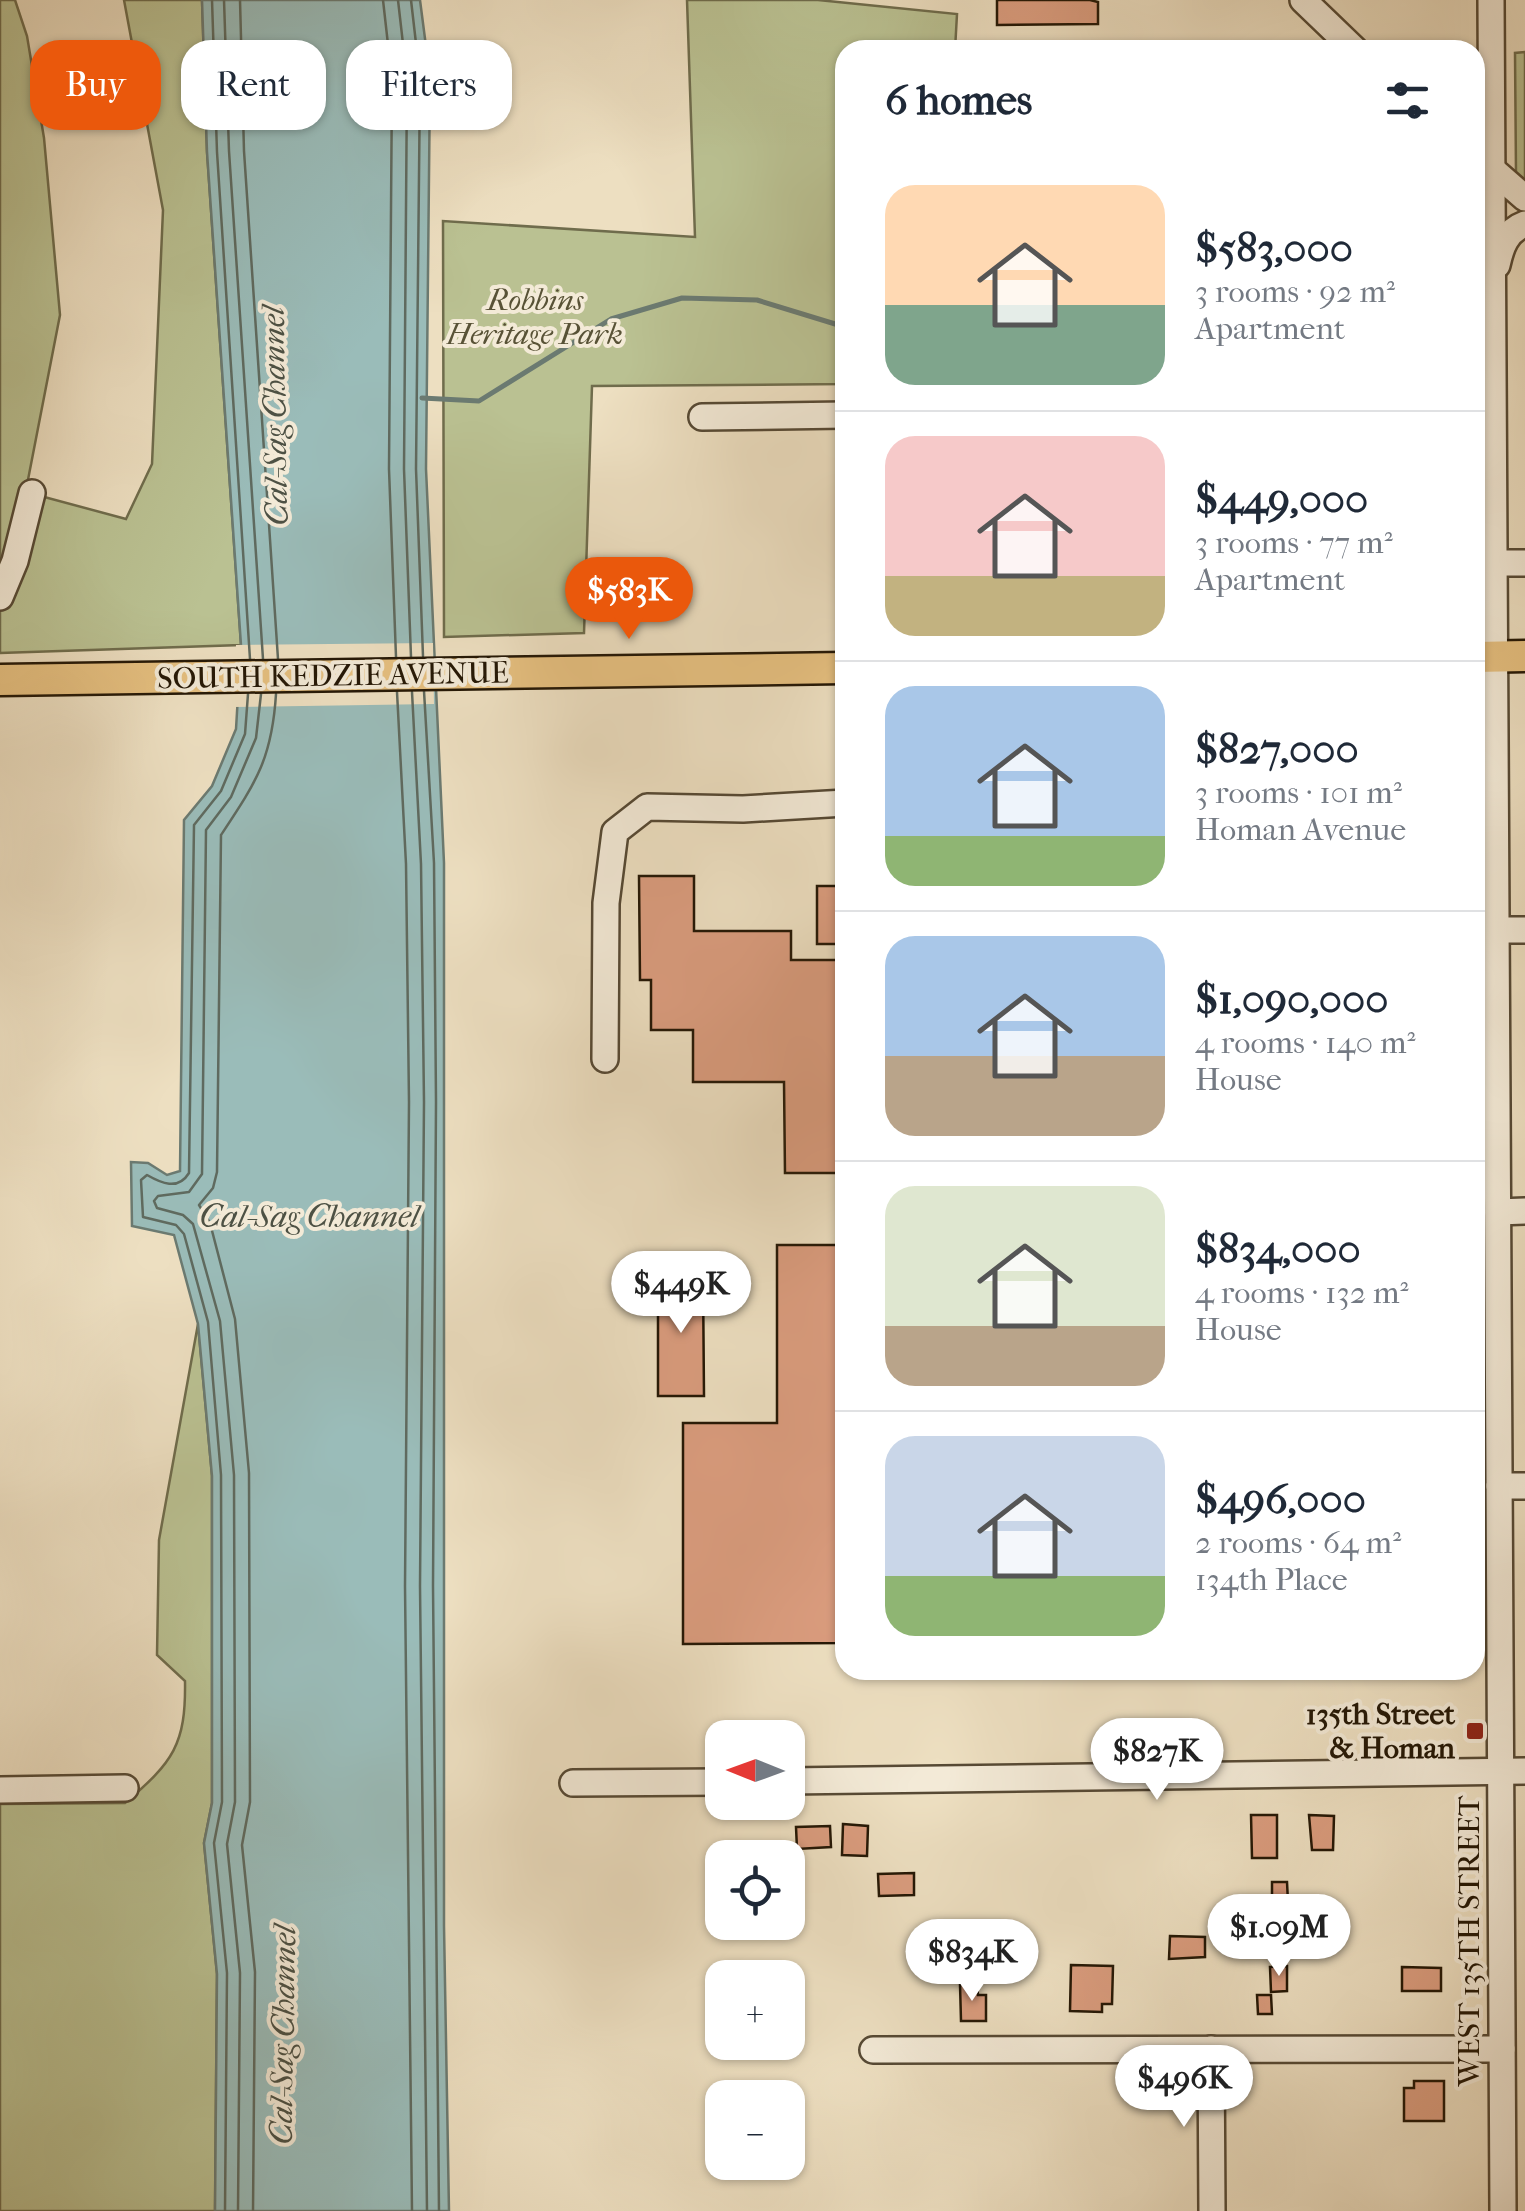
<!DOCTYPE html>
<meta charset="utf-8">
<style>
:root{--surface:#fff;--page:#f6f6f7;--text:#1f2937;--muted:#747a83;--line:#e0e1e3;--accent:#ea580c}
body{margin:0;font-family:"IM FELL French Canon",serif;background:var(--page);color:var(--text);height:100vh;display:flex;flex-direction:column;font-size:38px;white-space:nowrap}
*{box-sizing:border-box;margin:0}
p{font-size:32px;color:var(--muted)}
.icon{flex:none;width:55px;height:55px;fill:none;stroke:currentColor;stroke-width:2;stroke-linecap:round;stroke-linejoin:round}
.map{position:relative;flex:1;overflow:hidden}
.panel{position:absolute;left:835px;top:40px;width:650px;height:1640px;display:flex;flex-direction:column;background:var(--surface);border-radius:30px;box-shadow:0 2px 8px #0004}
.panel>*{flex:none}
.top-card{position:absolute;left:30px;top:40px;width:655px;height:90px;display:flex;gap:20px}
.needle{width:65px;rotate:271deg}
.fabs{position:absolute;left:705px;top:1720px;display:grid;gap:20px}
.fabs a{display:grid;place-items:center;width:100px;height:100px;border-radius:20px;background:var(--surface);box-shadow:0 2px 8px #0004;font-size:50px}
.price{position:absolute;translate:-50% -85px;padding:0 22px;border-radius:35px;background:#fff;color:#222;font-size:32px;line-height:65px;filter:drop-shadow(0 2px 5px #0008)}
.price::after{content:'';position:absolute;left:50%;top:60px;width:30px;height:22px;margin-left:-15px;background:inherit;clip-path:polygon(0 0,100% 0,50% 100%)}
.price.current{background:var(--accent);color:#fff}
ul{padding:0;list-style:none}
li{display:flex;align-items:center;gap:30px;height:250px;padding:0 50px}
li+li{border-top:2px solid var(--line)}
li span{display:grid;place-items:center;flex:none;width:280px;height:200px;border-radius:30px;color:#555}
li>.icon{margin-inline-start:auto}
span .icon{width:120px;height:120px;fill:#fffc;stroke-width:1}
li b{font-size:42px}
h2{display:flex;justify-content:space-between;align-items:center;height:120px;padding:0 50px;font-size:42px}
.chip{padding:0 35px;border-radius:30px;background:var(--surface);box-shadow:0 2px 8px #0004;font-size:35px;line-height:90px}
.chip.current{background:var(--accent);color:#fff}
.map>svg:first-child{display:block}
.green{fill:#bac192;stroke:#6f6c4c;stroke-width:2.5}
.water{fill:#9abcb9;stroke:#6b7a71;stroke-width:2.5}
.pier{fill:#eddfc1}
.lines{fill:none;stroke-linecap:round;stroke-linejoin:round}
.shore{stroke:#5f6a5f;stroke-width:2.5}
.stream{stroke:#6b7a71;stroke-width:5}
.building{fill:#da9c7e;stroke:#241705;stroke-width:2.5}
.minor-casing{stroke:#564934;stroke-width:30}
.major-casing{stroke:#241705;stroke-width:35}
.minor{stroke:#f3ead7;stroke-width:25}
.major{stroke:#e6c080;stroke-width:30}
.poi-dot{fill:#8f2418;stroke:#f3ead7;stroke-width:4}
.labels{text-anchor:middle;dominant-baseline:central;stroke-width:8;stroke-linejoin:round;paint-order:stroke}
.park-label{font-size:30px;font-style:italic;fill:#585236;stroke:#f3ead7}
.street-label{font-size:30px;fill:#241705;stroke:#f3ead7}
.poi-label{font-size:30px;font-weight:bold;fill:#241705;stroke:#f3ead7;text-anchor:end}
.water-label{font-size:32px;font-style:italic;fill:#4d5144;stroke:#f3ead7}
</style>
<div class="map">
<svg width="1525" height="2211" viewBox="0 0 1525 2211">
<rect width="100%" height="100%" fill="#eddfc1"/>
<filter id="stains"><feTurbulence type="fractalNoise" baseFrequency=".002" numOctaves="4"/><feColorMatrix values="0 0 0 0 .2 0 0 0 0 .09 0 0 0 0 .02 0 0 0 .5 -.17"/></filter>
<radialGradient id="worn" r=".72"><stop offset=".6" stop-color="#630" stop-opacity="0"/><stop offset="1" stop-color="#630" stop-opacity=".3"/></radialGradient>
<g class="green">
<polygon points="0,0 15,0 27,36 44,138 60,315 26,490 0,581"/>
<polygon points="124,0 202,0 207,152 241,645 0,653 0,605 37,495 126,519 152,464 163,210"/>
<polygon points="687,0 818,0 957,14 955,50 845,50 845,384 592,386 584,633 444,637 443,221 695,237"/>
<polygon points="1525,52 1525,181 1516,174 1515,53"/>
<path d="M198,1324l14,152v327l-8,40 13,131 -2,237h-215v-407l125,-1c48,-41 61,-58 60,-122l-28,-26 2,-115z"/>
</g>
<polygon class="water" points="202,0 420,0 430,77 426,469 444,863 444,1926 449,2211 215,2211 217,1974 204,1843 212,1803 212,1476 198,1324 174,1235 132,1226 131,1162 148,1163 167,1175 180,1171 184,820 212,786 236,729 241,645 207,152"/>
<polygon class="pier" points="433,643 434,704 232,707 236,645"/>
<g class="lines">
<g class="shore">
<polyline points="212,0 217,152 250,659"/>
<polyline points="224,0 229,151 263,659"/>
<polyline points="240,0 244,151 278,659"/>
<polyline points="383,0 392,80 389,469 396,657"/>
<polyline points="398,0 407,79 404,469 411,657"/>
<polyline points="411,0 420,78 416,469 423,656"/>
<polyline points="424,691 434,863 436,1102 433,1586 439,2211"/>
<polyline points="397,692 406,864 409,1102 405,1586 412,2211"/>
<polyline points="412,692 421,864 424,1102 420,1586 427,2211"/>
<path d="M225,2211l2,-238 -13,-130 8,-41 -1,-327 -13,-153 -24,-88 -8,-9 -33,-8 -2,-37 6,-5c14,8 31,16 42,-2l5,-348 27,-34 24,-57 3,-40"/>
<polyline points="238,2211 240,1973 227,1844 235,1802 234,1475 220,1321 193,1224 183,1215 157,1208 154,1201 158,1196 189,1192 202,1174 206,830 231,797 256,738 261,694"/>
<path d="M253,2211l2,-239 -13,-127 8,-43 -1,-329 -14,-154 -25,-96 -11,-18 14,-17 4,-16 4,-337c35,-53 51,-76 55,-141"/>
</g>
<polyline class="stream" points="422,398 479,401 611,319 682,298 757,300 845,327"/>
</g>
<g class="building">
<polygon points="997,0 1090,0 1098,2 1098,24 997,25"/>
<polygon points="639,876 694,876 694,931 791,931 791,960 845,960 845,1173 785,1173 784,1082 693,1082 693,1030 651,1030 651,980 640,980"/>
<rect x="817" y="886" width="28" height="58"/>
<polygon points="777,1245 845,1245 845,1643 683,1644 683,1423 777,1423"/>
<polygon points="658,1276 703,1276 704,1396 658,1396"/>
<polygon points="1251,1815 1277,1815 1277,1858 1252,1858"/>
<polygon points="1309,1815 1334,1816 1333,1850 1312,1850"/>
<polygon points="843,1824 868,1826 867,1856 842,1855"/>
<polygon points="830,1826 831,1847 797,1849 796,1827"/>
<polygon points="914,1873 914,1895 879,1896 878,1874"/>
<polygon points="1272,1882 1287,1882 1288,1902 1272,1903"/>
<rect x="921" y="1934" width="23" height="32"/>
<polygon points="1170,1936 1205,1937 1205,1957 1169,1959"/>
<polygon points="1071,1965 1113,1966 1112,2004 1102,2004 1102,2012 1070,2011"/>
<polygon points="1287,1966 1287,1991 1271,1992 1270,1967"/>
<polygon points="1402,1967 1441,1968 1441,1991 1402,1991"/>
<polygon points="960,1984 977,1984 978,1995 986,1995 986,2021 961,2021"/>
<polygon points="1257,1995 1271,1995 1272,2014 1258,2014"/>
<polygon points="1414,2081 1444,2081 1444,2121 1404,2121 1404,2088 1414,2088"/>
</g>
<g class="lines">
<g class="minor-casing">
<g id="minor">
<polyline points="1303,0 1355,50"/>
<polyline points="1491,0 1503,2211"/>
<polyline points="1486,164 1525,198"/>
<path d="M1497,265c4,-18 9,-34 28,-41"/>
<polyline points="702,417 845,415"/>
<polyline points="1495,563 1525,563"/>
<polyline points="0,597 15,561 32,493"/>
<polyline points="1496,930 1525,930"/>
<polyline points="605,1059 606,903 615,832 647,807 743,809 845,803"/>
<polyline points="1498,1212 1525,1211"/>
<polyline points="1499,1486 1525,1486"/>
<polyline points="788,1781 1525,1771"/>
<polyline points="573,1783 722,1782"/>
<polyline points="0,1790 125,1788"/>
<polyline points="1211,2049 1212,2211"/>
<polyline points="873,2050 1502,2049"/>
</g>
</g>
<g class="major-casing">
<g id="major">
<polyline points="1475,657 1525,656"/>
<polyline points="0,680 845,668"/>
</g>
</g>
<use href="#minor" class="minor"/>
<use href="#major" class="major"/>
</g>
<rect class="poi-dot" x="1465" y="1721" width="20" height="20" rx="5"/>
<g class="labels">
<g class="park-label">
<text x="535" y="300">Robbins<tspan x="535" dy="34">Heritage Park</tspan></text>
</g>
<g class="street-label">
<text transform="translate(333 676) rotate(-1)">SOUTH KEDZIE AVENUE</text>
<text transform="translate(1469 1941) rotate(-90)">WEST 135TH STREET</text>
</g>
<g class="poi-label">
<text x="1455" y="1714">135th Street<tspan x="1455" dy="34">&amp; Homan</tspan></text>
</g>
<g class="water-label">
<text transform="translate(275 416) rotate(-91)">Cal-Sag Channel</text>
<text x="309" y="1216">Cal-Sag Channel</text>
<text transform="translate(283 2035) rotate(-89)">Cal-Sag Channel</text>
</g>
</g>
<rect width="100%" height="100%" filter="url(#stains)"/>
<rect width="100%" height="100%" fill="url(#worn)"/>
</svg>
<div class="fabs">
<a><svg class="needle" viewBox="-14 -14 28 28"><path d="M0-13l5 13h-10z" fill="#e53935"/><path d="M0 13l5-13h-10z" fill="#747a83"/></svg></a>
<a><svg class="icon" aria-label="locate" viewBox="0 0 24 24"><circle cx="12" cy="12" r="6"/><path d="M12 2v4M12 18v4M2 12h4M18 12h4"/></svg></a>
<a>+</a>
<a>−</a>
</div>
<b class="price current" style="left:629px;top:642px">$583K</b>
<b class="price" style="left:681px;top:1336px">$449K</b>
<b class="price" style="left:1157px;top:1803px">$827K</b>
<b class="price" style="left:1279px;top:1979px">$1.09M</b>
<b class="price" style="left:972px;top:2004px">$834K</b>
<b class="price" style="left:1184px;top:2130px">$496K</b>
<div class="top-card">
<a class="chip current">Buy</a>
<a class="chip">Rent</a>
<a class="chip">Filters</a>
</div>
<section class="panel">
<h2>6 homes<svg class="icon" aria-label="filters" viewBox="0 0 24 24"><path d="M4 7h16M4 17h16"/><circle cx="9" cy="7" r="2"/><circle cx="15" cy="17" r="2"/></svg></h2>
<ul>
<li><span style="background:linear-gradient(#ffd9b3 60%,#7fa58c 0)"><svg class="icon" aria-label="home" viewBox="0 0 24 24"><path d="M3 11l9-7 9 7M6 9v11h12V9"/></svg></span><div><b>$583,000</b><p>3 rooms · 92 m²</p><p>Apartment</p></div></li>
<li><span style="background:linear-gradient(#f6c9c9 70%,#c2b280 0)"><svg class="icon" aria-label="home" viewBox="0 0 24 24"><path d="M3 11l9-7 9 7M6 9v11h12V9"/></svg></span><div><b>$449,000</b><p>3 rooms · 77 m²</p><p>Apartment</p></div></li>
<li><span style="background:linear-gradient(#a9c7e8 75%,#8fb573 0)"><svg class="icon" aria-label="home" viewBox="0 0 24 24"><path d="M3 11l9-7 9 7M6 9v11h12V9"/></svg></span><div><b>$827,000</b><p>3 rooms · 101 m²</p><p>Homan Avenue</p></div></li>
<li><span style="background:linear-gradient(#a9c7e8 60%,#b9a48a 0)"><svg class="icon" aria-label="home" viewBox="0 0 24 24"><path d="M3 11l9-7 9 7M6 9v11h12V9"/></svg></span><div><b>$1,090,000</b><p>4 rooms · 140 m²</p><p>House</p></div></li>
<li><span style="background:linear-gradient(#dfe7d0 70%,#b9a48a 0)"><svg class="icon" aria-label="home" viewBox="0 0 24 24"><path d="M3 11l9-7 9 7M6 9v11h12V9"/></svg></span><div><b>$834,000</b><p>4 rooms · 132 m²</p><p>House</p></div></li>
<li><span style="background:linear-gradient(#c9d6e8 70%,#8fb573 0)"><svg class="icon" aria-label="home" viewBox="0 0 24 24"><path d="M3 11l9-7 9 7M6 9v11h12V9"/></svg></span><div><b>$496,000</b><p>2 rooms · 64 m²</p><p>134th Place</p></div></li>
</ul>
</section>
</div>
